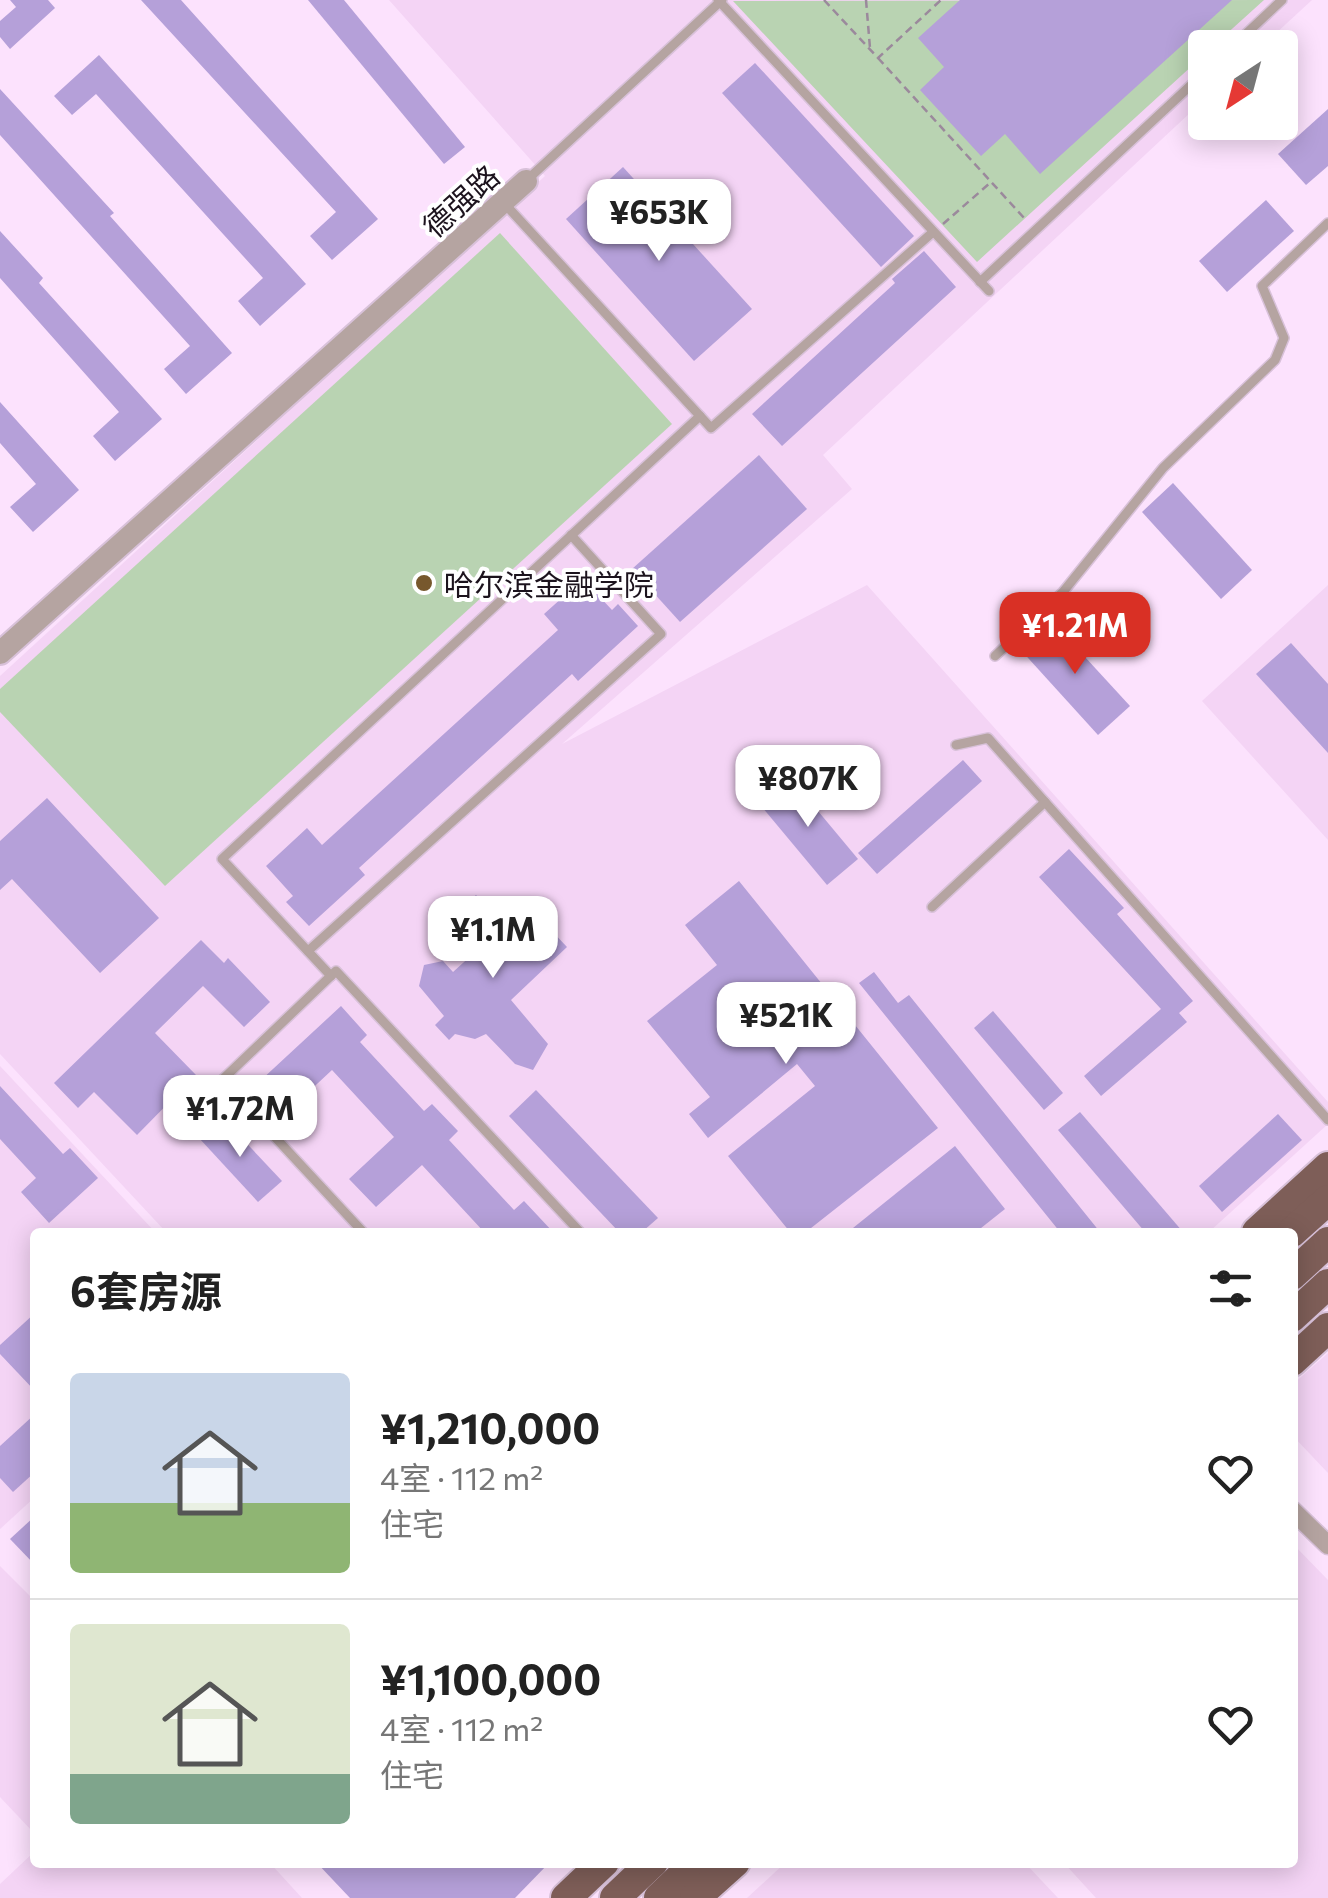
<!DOCTYPE html>
<html lang="zh">
<meta charset="utf-8">
<style>
:root{--surface:#fff;--page:#f6f6f6;--text:#222;--muted:#767676;--line:#e0e0e0;--accent:#d93025}
body{margin:0;font-family:Commissioner,"Noto Sans SC",sans-serif;background:var(--page);color:var(--text);height:100vh;display:flex;flex-direction:column;font-size:38px;white-space:nowrap}
*{box-sizing:border-box;margin:0}
p{font-size:32px;color:var(--muted)}
.icon{flex:none;width:55px;height:55px;fill:none;stroke:currentColor;stroke-width:2;stroke-linecap:round;stroke-linejoin:round}
.map{position:relative;flex:1;overflow:hidden}
.sheet{position:absolute;left:30px;top:1228px;width:1268px;height:640px;display:flex;flex-direction:column;background:var(--surface);border-radius:10px;box-shadow:0 5px 25px #0003}
.sheet>*{flex:none}
.needle{width:65px;rotate:216deg}
.fabs{position:absolute;left:1188px;top:30px;display:grid;gap:20px}
.fabs a{display:grid;place-items:center;width:110px;height:110px;border-radius:10px;background:var(--surface);box-shadow:0 5px 25px #0003;font-size:50px}
.price{position:absolute;translate:-50% -85px;padding:0 22px;border-radius:20px;background:#fff;color:#222;font-size:32px;line-height:65px;filter:drop-shadow(0 2px 5px #0008)}
.price::after{content:'';position:absolute;left:50%;top:60px;width:30px;height:22px;margin-left:-15px;background:inherit;clip-path:polygon(0 0,100% 0,50% 100%)}
.price.current{background:var(--accent);color:#fff}
ul{padding:0;list-style:none}
li{display:flex;align-items:center;gap:30px;height:250px;padding:0 40px}
li+li{border-top:2px solid var(--line)}
li span{display:grid;place-items:center;flex:none;width:280px;height:200px;border-radius:10px;color:#555}
li>.icon{margin-inline-start:auto}
span .icon{width:120px;height:120px;fill:#fffc;stroke-width:1}
li b{font-size:42px}
h2{display:flex;justify-content:space-between;align-items:center;height:120px;padding:0 40px;font-size:42px}
.map>svg:first-child{display:block}
.built{fill:#f4d4f5}
.green{fill:#b9d3b2}
.building{fill:#b5a0d9}
.lines{fill:none;stroke-linecap:round;stroke-linejoin:round}
.service-casing{stroke:#d8c1d9;stroke-width:12}
.minor-casing{stroke:#d8c1d9;stroke-width:21}
.tertiary-casing{stroke:#d8c1d9;stroke-width:26}
.trunk-casing{stroke:#d8c1d9;stroke-width:34}
.path{stroke:#9b899c;stroke-width:2.5;stroke-dasharray:8 5;stroke-linecap:butt}
.service{stroke:#b5a4a1;stroke-width:9}
.minor{stroke:#b5a4a1;stroke-width:18}
.tertiary{stroke:#b5a4a1;stroke-width:22}
.trunk{stroke:#7e5e58;stroke-width:30}
.poi-dot{fill:#77582d;stroke:#fff;stroke-width:4}
.labels{text-anchor:middle;dominant-baseline:central;stroke-width:8;stroke-linejoin:round;paint-order:stroke}
.street-label{font-size:30px;fill:#1c131d;stroke:#fff}
.poi-label{font-size:30px;fill:#1c131d;stroke:#fff;text-anchor:start}
</style>
<div class="map">
<svg width="1328" height="1898" viewBox="0 0 1328 1898">
<rect width="100%" height="100%" fill="#fce2fd"/>
<g class="built">
<polygon points="389,0 1312,0 1261,47 1205,48 1205,99 823,455 852,489 562,744 867,585 1328,1102 1328,1124 1209,1232 166,1232 0,1054 0,676 545,176"/>
<polygon points="1328,585 1328,840 1202,701"/>
<polygon points="0,1066 155,1232 35,1232 35,1497 0,1529"/>
<polygon points="1328,1353 1328,1473 1293,1436 1292,1385"/>
<polygon points="1293,1544 1328,1580 1328,1898 1096,1898 1064,1863 1292,1862"/>
<polygon points="0,1566 35,1601 33,1832 0,1797"/>
<polygon points="35,1851 35,1862 270,1863 302,1898 0,1898 0,1884"/>
<polygon points="786,1862 1025,1863 1058,1898 747,1898"/>
</g>
<g class="green">
<polygon points="1264,0 1212,47 1205,48 1205,54 977,262 733,1"/>
<polygon points="500,233 672,424 165,886 0,712 0,689"/>
</g>
<g class="building">
<polygon points="10,0 48,0 55,8 10,49 0,37 0,21 16,7"/>
<polygon points="141,0 181,0 378,219 332,260 310,236 336,212"/>
<polygon points="308,0 344,0 465,147 444,164"/>
<polygon points="960,0 1232,0 1040,174 1005,134 981,156 920,90 944,67 918,38"/>
<polygon points="99,55 306,284 260,326 238,301 263,278 96,94 72,115 54,96"/>
<polygon points="755,63 914,236 881,267 722,93"/>
<polygon points="0,89 114,213 110,216 232,353 186,394 164,369 190,346 0,135"/>
<polygon points="1328,109 1328,166 1306,185 1278,154"/>
<polygon points="623,167 752,309 694,361 566,219"/>
<polygon points="1266,200 1294,231 1227,292 1199,261"/>
<polygon points="0,231 43,278 39,283 162,419 115,461 93,436 119,412 0,278"/>
<polygon points="924,251 956,287 782,446 752,414 895,283 892,279"/>
<polygon points="0,402 79,490 33,532 10,507 36,484 0,443"/>
<polygon points="759,455 807,509 680,622 632,569"/>
<polygon points="1173,483 1252,570 1221,599 1142,512"/>
<polygon points="583,579 612,610 618,604 638,626 578,681 572,674 359,868 365,875 309,926 286,902 293,896 266,866 307,828 322,845 558,630 544,614"/>
<polygon points="1051,620 1130,706 1098,735 1019,648"/>
<polygon points="1291,643 1328,684 1328,753 1256,674"/>
<polygon points="963,760 982,781 877,874 858,853"/>
<polygon points="788,775 858,859 827,885 757,801"/>
<polygon points="47,798 159,918 100,973 12,879 0,890 0,841"/>
<polygon points="1069,849 1124,908 1117,914 1193,1001 1179,1013 1187,1022 1101,1096 1084,1076 1161,1009 1039,877"/>
<polygon points="739,881 938,1128 806,1232 790,1232 728,1156 815,1086 797,1064 708,1138 689,1114 710,1097 647,1021 717,965 685,925"/>
<polygon points="476,895 510,931 532,910 567,947 511,1000 548,1044 533,1070 515,1064 486,1034 475,1039 455,1034 449,1040 435,1025 444,1016 419,986 424,965 443,961 453,972 474,953 446,923"/>
<polygon points="201,940 224,963 228,958 270,1002 244,1027 203,986 155,1033 196,1075 137,1135 94,1092 78,1108 54,1083"/>
<polygon points="874,972 898,1003 909,995 1100,1232 1060,1232 859,983"/>
<polygon points="341,1006 367,1035 360,1042 424,1111 432,1104 458,1131 449,1140 514,1210 524,1201 553,1232 484,1232 422,1165 376,1207 349,1179 394,1137 332,1070 288,1111 260,1081"/>
<polygon points="993,1011 1063,1093 1044,1110 974,1028"/>
<polygon points="0,1086 63,1154 70,1148 98,1178 49,1223 21,1192 36,1178 0,1139"/>
<polygon points="536,1090 658,1218 642,1232 619,1232 509,1116"/>
<polygon points="1080,1112 1183,1232 1145,1232 1058,1130"/>
<polygon points="1278,1114 1302,1140 1222,1212 1199,1186"/>
<polygon points="222,1117 282,1181 258,1202 199,1138"/>
<polygon points="955,1146 1005,1209 976,1232 848,1232"/>
<polygon points="35,1313 35,1391 0,1354 0,1345"/>
<polygon points="35,1414 35,1472 13,1492 0,1478 0,1446"/>
<polygon points="35,1516 35,1565 10,1539"/>
<polygon points="316,1862 550,1862 515,1898 350,1898"/>
</g>
<g class="lines">
<g class="service-casing">
<g id="service">
<polyline points="718,0 989,291"/>
<polyline points="1231,48 1282,0"/>
<polyline points="528,179 722,0"/>
<polyline points="980,282 1205,72"/>
<polyline points="700,416 711,428 933,232"/>
<polyline points="995,656 1063,592 1163,468 1275,360 1284,338 1262,286 1328,223"/>
<polyline points="956,745 988,738 1328,1120"/>
<polyline points="932,907 1045,802"/>
<polyline points="308,951 661,634 571,535"/>
<polyline points="331,976 222,859 700,416 503,202"/>
<polyline points="363,1232 222,1080 336,971 580,1232"/>
</g>
</g>
<g class="minor-casing">
<polyline id="minor" points="1292,1510 1328,1545"/>
</g>
<g class="tertiary-casing">
<polyline id="tertiary" points="0,653 526,181"/>
</g>
<g class="trunk-casing">
<g id="trunk">
<polyline points="1257,1232 1328,1167"/>
<polyline points="1292,1232 1328,1200"/>
<polyline points="1292,1275 1328,1242"/>
<polyline points="1292,1317 1328,1284"/>
<polyline points="1292,1361 1328,1328"/>
<polyline points="566,1898 604,1862"/>
<polyline points="615,1898 653,1862"/>
<polyline points="659,1898 697,1862"/>
<polyline points="695,1898 735,1862"/>
</g>
</g>
<g class="path">
<polyline points="824,0 878,58 941,0"/>
<polyline points="866,0 870,48"/>
<polyline points="878,58 1025,219"/>
<polyline points="943,224 990,183"/>
</g>
<use href="#service" class="service"/>
<use href="#minor" class="minor"/>
<use href="#tertiary" class="tertiary"/>
<use href="#trunk" class="trunk"/>
</g>
<circle class="poi-dot" cx="424" cy="583" r="10"/>
<g class="labels">
<g class="street-label">
<text transform="translate(460 200) rotate(-42)">德强路</text>
</g>
<g class="poi-label">
<text x="444" y="583">哈尔滨金融学院</text>
</g>
</g>
</svg>
<div class="fabs">
<a><svg class="needle" viewBox="-14 -14 28 28"><path d="M0-13l5 13h-10z" fill="#e53935"/><path d="M0 13l5-13h-10z" fill="#767676"/></svg></a>
</div>
<b class="price" style="left:659px;top:264px">¥653K</b>
<b class="price current" style="left:1075px;top:677px">¥1.21M</b>
<b class="price" style="left:808px;top:830px">¥807K</b>
<b class="price" style="left:493px;top:981px">¥1.1M</b>
<b class="price" style="left:786px;top:1067px">¥521K</b>
<b class="price" style="left:240px;top:1160px">¥1.72M</b>
<section class="sheet">
<h2>6套房源<svg class="icon" aria-label="filters" viewBox="0 0 24 24"><path d="M4 7h16M4 17h16"/><circle cx="9" cy="7" r="2"/><circle cx="15" cy="17" r="2"/></svg></h2>
<ul>
<li><span style="background:linear-gradient(#c9d6e8 65%,#8fb573 0)"><svg class="icon" aria-label="home" viewBox="0 0 24 24"><path d="M3 11l9-7 9 7M6 9v11h12V9"/></svg></span><div><b>¥1,210,000</b><p>4室 · 112 m²</p><p>住宅</p></div><svg class="icon" aria-label="heart" viewBox="0 0 24 24"><path d="M12 20l-8-8c-3-5 5-10 8-4 3-6 11-1 8 4z"/></svg></li>
<li><span style="background:linear-gradient(#dfe7d0 75%,#7fa58c 0)"><svg class="icon" aria-label="home" viewBox="0 0 24 24"><path d="M3 11l9-7 9 7M6 9v11h12V9"/></svg></span><div><b>¥1,100,000</b><p>4室 · 112 m²</p><p>住宅</p></div><svg class="icon" aria-label="heart" viewBox="0 0 24 24"><path d="M12 20l-8-8c-3-5 5-10 8-4 3-6 11-1 8 4z"/></svg></li>
</ul>
</section>
</div>
